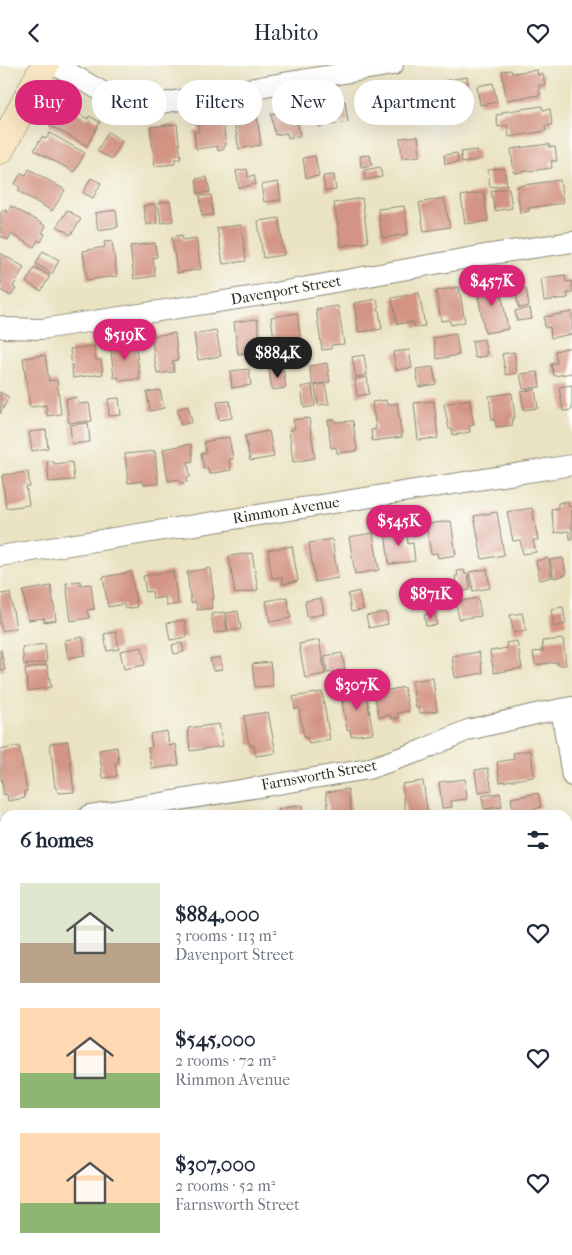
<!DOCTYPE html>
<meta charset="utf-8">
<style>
:root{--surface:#fff;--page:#f2f2f3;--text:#1f2937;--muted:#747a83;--accent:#db2777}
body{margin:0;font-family:"IM FELL French Canon",serif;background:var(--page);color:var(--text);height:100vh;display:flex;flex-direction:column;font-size:19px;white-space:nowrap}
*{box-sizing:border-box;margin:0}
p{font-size:16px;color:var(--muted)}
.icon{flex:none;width:28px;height:28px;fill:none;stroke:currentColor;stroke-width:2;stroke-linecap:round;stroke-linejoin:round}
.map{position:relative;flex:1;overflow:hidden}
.sheet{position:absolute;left:0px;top:745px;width:572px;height:445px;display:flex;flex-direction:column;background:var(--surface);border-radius:15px 15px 0 0;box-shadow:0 5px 20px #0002}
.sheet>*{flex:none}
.guide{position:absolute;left:15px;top:15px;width:542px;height:45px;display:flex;gap:10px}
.price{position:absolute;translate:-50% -42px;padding:0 11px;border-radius:18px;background:var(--accent);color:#fff;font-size:16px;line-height:32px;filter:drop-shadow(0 1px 2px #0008)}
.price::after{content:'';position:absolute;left:50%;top:30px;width:15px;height:11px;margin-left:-8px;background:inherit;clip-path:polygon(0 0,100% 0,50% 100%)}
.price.selected{background:#222;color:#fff}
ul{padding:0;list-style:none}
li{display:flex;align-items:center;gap:15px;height:125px;padding:0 20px}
li span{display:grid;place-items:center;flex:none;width:140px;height:100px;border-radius:0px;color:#555}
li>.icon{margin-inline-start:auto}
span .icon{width:60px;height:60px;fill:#fffc;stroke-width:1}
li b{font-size:21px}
h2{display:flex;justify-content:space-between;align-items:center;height:60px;padding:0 20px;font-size:21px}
.tag{padding:0 18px;border-radius:22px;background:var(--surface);box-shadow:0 5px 20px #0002;font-size:18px;line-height:45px}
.tag.selected{background:var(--accent);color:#fff}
header{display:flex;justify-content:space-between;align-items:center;height:65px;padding:0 20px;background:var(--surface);font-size:22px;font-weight:600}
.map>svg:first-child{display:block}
.building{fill:#d39483}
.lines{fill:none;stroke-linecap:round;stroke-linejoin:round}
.street-casing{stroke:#8a8776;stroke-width:22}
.secondary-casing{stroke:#8a8776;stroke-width:29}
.street{stroke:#fff;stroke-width:20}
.secondary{stroke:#f9e7c3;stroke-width:28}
.labels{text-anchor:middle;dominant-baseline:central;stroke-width:4;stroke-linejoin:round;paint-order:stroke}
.street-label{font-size:15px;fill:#2b2b2b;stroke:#fdfcf7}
</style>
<header><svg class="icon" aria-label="back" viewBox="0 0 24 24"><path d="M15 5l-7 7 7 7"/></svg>Habito<svg class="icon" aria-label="heart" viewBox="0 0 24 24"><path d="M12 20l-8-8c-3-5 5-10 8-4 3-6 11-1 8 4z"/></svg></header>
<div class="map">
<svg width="572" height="1190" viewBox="0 0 572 1190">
<rect width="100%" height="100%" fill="#fdfcf7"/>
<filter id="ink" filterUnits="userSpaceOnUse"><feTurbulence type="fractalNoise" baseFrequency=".02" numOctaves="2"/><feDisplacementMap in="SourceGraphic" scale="10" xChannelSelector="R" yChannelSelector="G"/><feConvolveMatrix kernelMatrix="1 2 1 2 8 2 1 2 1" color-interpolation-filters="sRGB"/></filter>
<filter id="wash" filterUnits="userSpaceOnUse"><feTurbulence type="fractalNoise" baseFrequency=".0096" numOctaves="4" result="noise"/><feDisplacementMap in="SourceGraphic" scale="20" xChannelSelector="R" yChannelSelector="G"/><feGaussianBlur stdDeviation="1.12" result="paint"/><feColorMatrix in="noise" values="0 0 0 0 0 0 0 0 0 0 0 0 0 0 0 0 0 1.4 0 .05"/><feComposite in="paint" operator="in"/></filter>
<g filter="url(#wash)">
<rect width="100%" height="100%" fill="#eae3c2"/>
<g id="blocks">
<g class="building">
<polygon points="511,5 512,8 537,5 538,10 543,9 545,20 539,20 540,30 506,35 502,6"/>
<polygon points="467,12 471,39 467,40 467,43 448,46 443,16"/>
<polygon points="493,18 497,37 480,40 477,21"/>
<polygon points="426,19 430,46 425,47 425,51 408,53 403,23"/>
<polygon points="385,31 389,52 382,53 382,58 371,60 371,55 364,56 361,35"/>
<polygon points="67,36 78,42 76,47 88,54 89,51 100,57 87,81 49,60 58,42 62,45"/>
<polygon points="345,36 348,57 319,62 316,46 321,46 320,40"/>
<polygon points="542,41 543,45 550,44 552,60 545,61 546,66 509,72 507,60 498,62 496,50 503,49 502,47"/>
<polygon points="295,44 300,71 288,73 287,68 275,70 271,49"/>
<polygon points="253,46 254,52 257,52 261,80 239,84 234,57 238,56 236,49"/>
<polygon points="223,56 226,80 224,81 224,84 218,86 217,81 196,84 194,67 199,66 198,60"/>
<polygon points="177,59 181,94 175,94 175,99 155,101 150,62"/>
<polygon points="108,67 122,76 112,94 97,86"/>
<polygon points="50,68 85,88 74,107 34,85 42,72 46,74"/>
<polygon points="418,71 420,91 402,93 400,73"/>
<polygon points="549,79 549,82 555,82 557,96 551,96 552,103 514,108 511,84"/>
<polygon points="477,85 478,95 462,98 461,87"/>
<polygon points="457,88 458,97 445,99 444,90"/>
<polygon points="370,90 372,100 361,102 360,91"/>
<polygon points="315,91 319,111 306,113 303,93"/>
<polygon points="380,102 382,112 365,115 364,105"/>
<polygon points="504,103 507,120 490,122 488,105"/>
<polygon points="29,104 65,125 52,146 18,126 20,123 15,119 21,108 26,110"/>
<polygon points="247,104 248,112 254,110 256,119 239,123 236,106"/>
<polygon points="334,110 336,125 325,126 323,111"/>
<polygon points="207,112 210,127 198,129 196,114"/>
<polygon points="91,113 101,118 93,133 83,128"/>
<polygon points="560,115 563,138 529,143 529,146 520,148 517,121"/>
<polygon points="278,117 281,135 264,137 261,120"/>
<polygon points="509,123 512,143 495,146 491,126"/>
<polygon points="484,127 488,156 465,159 461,131"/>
<polygon points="211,130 213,150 202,151 200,131"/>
<polygon points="362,133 368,177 341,181 334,138"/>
<polygon points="444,133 450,162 424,166 419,138"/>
<polygon points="170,136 173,156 161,158 158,138"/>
<polygon points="155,139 157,158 146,160 143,141"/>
<polygon points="11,141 46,161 42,168 45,169 41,177 38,175 34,182 11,169 8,175 0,171 0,162 2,159 0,158 0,149 3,144 8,147"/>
<polygon points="404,141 408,169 382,173 378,144"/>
<polygon points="67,145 81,154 71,170 57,161"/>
<polygon points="116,145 118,162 98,165 95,148"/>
<polygon points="279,153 284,190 263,193 258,156"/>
<polygon points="241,160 246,196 223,199 217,163"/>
<polygon points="182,170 183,175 196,173 201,204 177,208 172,172"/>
<polygon points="112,176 117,211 87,215 83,186 105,182 104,177"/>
<polygon points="155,178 157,192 153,193 155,211 134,214 130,181"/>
<polygon points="43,186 59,195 52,209 36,199"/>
<polygon points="0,188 24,202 13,222 16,224 11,231 0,225 0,220 2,216 0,215"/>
<polygon points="35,202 50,211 41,226 26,217"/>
<polygon points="565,210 566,217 572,216 572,228 567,228 568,233 544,236 541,213"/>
<polygon points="499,215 508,264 485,268 476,220"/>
<polygon points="459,222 465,257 451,260 449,255 441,256 436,226"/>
<polygon points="526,223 529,241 519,243 515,225"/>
<polygon points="419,228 425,261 414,262 413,257 397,259 392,233"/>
<polygon points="377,234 382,264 359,267 354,238"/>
<polygon points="338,241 344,279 331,280 331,284 322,285 316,244"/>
<polygon points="530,243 532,254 517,256 515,246"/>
<polygon points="572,247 572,269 551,273 550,262 545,263 544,252"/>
<polygon points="297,248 302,286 295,287 296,292 277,295 271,252"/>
<polygon points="257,254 262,286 238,289 234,257"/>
<polygon points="216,265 221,291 198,295 194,269"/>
<polygon points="175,268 178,295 173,296 174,307 157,309 151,271"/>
<polygon points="456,269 459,290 437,294 433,273"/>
<polygon points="484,274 487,291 475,293 472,276"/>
<polygon points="135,275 140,314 119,316 119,312 114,313 110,278"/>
<polygon points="94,281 96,295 101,295 103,309 73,313 70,284"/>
<polygon points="572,282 572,308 554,311 551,299 557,298 555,286"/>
<polygon points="409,285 412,303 396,305 393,287"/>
<polygon points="514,287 517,308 506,310 502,289"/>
<polygon points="45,290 49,316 57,315 61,349 47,351 46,340 30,342 23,293"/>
<polygon points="364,290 367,310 356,312 352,292"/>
<polygon points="327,298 330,317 313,320 309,301"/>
<polygon points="283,302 286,323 272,325 269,304"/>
<polygon points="433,302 436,319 419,322 416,304"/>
<polygon points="249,304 251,320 232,323 230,306"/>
<polygon points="538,307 540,322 523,324 520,309"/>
<polygon points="367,312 369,329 357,331 355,314"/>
<polygon points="325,319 329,339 318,340 315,321"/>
<polygon points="312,320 315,341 304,343 301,322"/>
<polygon points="572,320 572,345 563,346 559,322"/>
<polygon points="535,324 538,343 524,345 521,327"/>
<polygon points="160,325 164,343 150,346 147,327"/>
<polygon points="0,327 9,332 0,349"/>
<polygon points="512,328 515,353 512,353 513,360 496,362 495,355 492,355 489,331"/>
<polygon points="77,332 78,339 89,338 92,356 69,358 66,334"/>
<polygon points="119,333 121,350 109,351 108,334"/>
<polygon points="469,334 474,360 469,361 470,367 453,370 452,364 449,364 444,339"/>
<polygon points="386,335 387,340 397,338 402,372 372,376 371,365 376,364 372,337"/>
<polygon points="230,336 232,353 219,355 217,337"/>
<polygon points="434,336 438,373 418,375 414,338"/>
<polygon points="188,341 192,357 181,360 177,344"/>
<polygon points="309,353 315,393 293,397 289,365 295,364 293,355"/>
<polygon points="335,354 335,357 353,356 357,386 337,388 336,382 331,383 328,355"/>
<polygon points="88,358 90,377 72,379 70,360"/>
<polygon points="46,365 48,383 32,386 29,367"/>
<polygon points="269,366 274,392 250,396 245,371"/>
<polygon points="229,372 233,394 229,394 231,405 209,409 208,403 204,404 201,389 206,388 204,377"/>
<polygon points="191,379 193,396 188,397 190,412 187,413 187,417 180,418 179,414 168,416 163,384"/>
<polygon points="155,386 158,419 143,420 142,416 128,418 125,389"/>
<polygon points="47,396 53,396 54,399 72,397 74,415 49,417"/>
<polygon points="28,407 30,422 26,422 29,440 6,443 2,410"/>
<polygon points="568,436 569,442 572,441 572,474 570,474 569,466 555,468 551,444 558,443 558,438"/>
<polygon points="532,443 538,475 533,475 536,487 523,489 520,475 513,476 507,447"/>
<polygon points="497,447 504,490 482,494 474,451"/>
<polygon points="451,456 456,490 438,493 437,488 431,489 426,459"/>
<polygon points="406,463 408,479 413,478 415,496 389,499 385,466"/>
<polygon points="373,468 379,505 355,509 349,472"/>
<polygon points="332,474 338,513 315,517 309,478"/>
<polygon points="292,481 298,516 283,519 282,512 272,513 268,485"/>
<polygon points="252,488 258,525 235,529 229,491"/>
<polygon points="548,493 552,512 540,515 536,496"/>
<polygon points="563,493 566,510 554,513 550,495"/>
<polygon points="210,503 214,534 211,534 212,543 197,545 196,537 191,538 187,507"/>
<polygon points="487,504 490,523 473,526 469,507"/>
<polygon points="464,505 465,509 468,509 470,525 457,527 455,511 458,511 457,506"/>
<polygon points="173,506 178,539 167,541 165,532 153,534 152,526 146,527 143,511"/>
<polygon points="131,507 137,542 125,544 124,539 108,542 103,512"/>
<polygon points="427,514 430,531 411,534 408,517"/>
<polygon points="80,516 81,520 91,519 94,544 87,545 89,553 71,556 66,518"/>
<polygon points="51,521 56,555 44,557 44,553 28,555 23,526"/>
<polygon points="359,526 363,545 351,547 348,529"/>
<polygon points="10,528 16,563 2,566 1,560 0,560 0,529"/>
<polygon points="287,532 291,553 270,557 266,536"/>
<polygon points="321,533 324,549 307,552 305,536"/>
<polygon points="478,533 481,551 459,554 456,537"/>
<polygon points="563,542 566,559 554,562 551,544"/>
<polygon points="238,546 241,564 228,566 226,548"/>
<polygon points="225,547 227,566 214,568 211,549"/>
<polygon points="386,547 388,559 369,563 366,551"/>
<polygon points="435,548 437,560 426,561 424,550"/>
<polygon points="522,548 526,566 514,568 510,550"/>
<polygon points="184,555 187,572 170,575 167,558"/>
<polygon points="116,567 119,584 107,586 104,569"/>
<polygon points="83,572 85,590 68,593 65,575"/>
<polygon points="563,574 566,600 558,600 557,597 535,600 533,587 543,586 542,576"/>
<polygon points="319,575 325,609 305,613 299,579"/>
<polygon points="517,576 522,603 494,608 490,586 507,583 506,578"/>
<polygon points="182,578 184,587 174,589 172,580"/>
<polygon points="45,579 47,597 24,600 22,582"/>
<polygon points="142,582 145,600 124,604 120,586"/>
<polygon points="0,585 1,585 5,605 0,606"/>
<polygon points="479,587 483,608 455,613 452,591"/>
<polygon points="342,588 345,605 327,608 324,591"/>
<polygon points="220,592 222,604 213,606 210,594"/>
<polygon points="270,597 273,621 255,622 252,599"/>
<polygon points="47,600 51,622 28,626 25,604"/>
<polygon points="433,613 437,646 420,648 419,643 416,643 412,616"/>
<polygon points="365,621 373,668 351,671 350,664 347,665 340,624"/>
<polygon points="404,622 409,646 397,648 399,653 391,654 390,650 379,652 374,628"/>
<polygon points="322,627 330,675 309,679 307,672 304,673 299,643 295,644 293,632"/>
<polygon points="268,647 276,688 256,691 254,680 249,680 244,651"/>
<polygon points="219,659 223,681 190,686 188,663"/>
<polygon points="167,666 169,681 176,679 179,700 152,704 148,683 152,682 150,669"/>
<polygon points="68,676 74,727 58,728 57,723 55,723 50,678"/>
<polygon points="19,681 27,726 24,726 25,733 8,736 7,729 4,730 0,707 0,685"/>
<polygon points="117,682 119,697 115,698 117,711 103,713 99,685"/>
<polygon points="531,685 534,712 500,717 497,697 514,694 513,688"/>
<polygon points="488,703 492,726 478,728 475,705"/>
<polygon points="465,714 467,734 451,736 452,742 442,743 439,717"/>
<polygon points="423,716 428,750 406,750 402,719"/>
<polygon points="348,724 352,750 329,750 326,727"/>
<polygon points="500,728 502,742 484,744 482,731"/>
<polygon points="538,728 541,742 534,744 535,750 514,750 511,733"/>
<polygon points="302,740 303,750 280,750 279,744"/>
<polygon points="248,746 248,750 234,750 233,749"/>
<polygon points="5,786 5,824 3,824 0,810 0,787"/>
<polygon points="5,857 5,884 1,887 0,860"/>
<polygon points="572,953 572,994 568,995 568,954"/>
<polygon points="572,1023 572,1039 568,1040 568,1024"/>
<polygon points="0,1034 1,1034 3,1048 0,1048"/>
<polygon points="5,1104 5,1152 0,1153 0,1105"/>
<polygon points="569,1180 572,1180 572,1190 570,1190"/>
<polygon points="2,1184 23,1185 24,1190 3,1190"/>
<polygon points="83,1185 95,1185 95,1186 84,1188"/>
<polygon points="117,1185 132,1185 132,1190 118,1190"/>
<polygon points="135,1185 150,1185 152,1190 136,1190"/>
<polygon points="180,1185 215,1185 215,1190 181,1190"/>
<polygon points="238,1185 257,1185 258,1190 239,1190"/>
<polygon points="322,1185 343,1185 343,1187 322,1190"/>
</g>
</g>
</g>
<g filter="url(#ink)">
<use href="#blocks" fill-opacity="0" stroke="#8a8776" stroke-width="1"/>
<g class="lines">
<g class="street-casing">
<g id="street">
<polyline points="55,0 103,27 129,38 162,38 393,0"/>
<polyline points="0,261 4,263 42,264 269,229 485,190 572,177"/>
<polyline points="0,491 572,400"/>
<polyline points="561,644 572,711"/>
<polyline points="89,750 368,704 420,686 468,665 540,648 572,642"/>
<polyline points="0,765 5,764"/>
<polyline points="0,926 5,934"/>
<polyline points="568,932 572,931"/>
<polyline points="0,1074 5,1073"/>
<polyline points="568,1143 572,1142"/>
<polyline points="58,1185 59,1190"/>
<polyline points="469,1190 482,1185"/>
</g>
</g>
<g class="secondary-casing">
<polyline id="secondary" points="0,85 45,0"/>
</g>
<use href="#street" class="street"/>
<use href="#secondary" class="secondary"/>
</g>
</g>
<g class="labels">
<g class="street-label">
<text transform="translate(286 225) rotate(-10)">Davenport Street</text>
<text transform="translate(286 445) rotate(-9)">Rimmon Avenue</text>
<text transform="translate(319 710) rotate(-10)">Farnsworth Street</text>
</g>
</g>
</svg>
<b class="price" style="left:492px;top:242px">$457K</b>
<b class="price" style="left:125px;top:296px">$519K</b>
<b class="price selected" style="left:278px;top:314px">$884K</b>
<b class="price" style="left:399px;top:482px">$545K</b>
<b class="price" style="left:431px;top:555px">$871K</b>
<b class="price" style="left:357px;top:646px">$307K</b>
<div class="guide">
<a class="tag selected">Buy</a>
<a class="tag">Rent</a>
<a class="tag">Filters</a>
<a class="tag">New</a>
<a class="tag">Apartment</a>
</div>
<section class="sheet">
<h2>6 homes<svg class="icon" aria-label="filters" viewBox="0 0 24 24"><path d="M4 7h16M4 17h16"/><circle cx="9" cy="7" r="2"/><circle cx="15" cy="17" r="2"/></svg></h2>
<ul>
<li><span style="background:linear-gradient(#dfe7d0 60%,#b9a48a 0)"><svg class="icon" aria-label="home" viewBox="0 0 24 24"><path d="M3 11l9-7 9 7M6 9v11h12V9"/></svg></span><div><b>$884,000</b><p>3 rooms · 113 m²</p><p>Davenport Street</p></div><svg class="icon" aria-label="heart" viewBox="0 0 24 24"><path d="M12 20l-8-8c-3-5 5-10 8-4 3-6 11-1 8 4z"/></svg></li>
<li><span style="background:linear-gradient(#ffd9b3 65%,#8fb573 0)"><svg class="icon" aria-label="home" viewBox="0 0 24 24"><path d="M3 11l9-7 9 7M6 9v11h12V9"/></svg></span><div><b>$545,000</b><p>2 rooms · 72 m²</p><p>Rimmon Avenue</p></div><svg class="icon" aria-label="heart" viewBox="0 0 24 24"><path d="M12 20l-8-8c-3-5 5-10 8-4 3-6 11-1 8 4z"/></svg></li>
<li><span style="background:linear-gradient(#ffd9b3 70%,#8fb573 0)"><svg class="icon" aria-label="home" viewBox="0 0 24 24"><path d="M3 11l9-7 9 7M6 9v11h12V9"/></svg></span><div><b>$307,000</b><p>2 rooms · 52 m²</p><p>Farnsworth Street</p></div><svg class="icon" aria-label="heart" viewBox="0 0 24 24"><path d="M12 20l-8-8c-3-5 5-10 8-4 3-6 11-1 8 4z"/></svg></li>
</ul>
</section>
</div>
